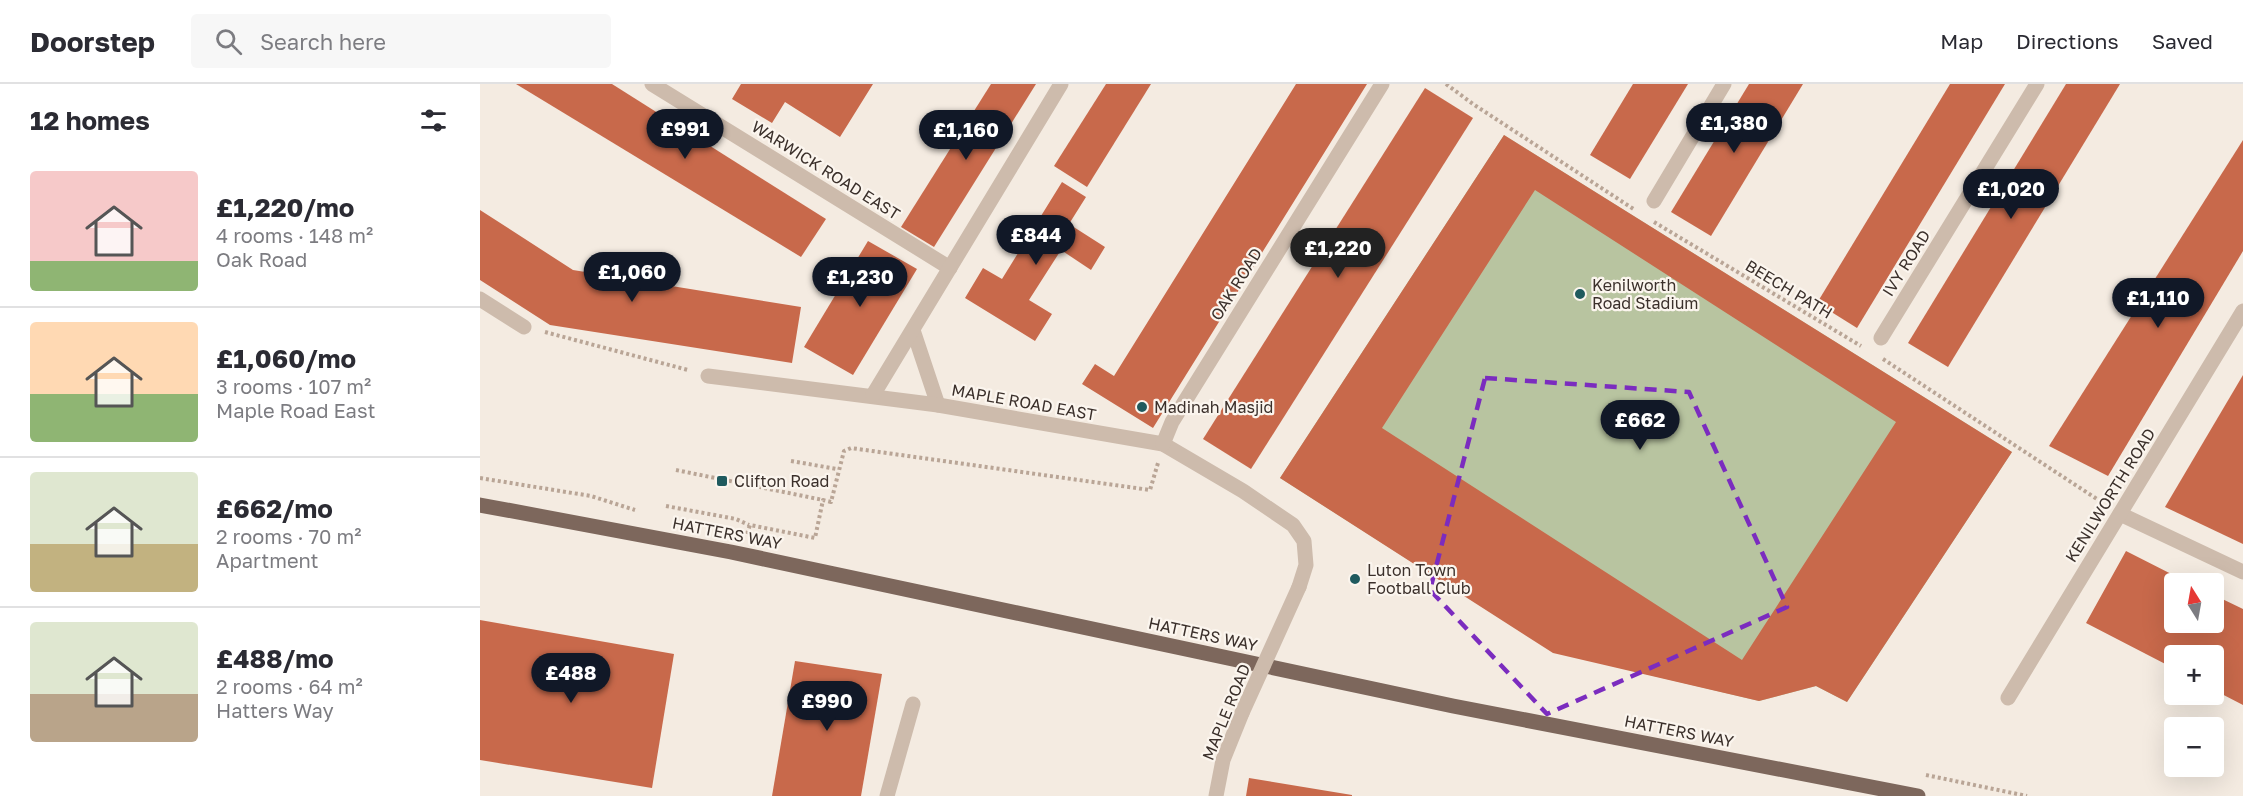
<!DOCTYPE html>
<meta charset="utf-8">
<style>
:root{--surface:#fff;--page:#f7f7f7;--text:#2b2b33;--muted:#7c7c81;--line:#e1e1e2;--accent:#111827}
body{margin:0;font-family:"Golos Text",sans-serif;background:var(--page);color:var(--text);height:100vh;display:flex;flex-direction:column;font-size:22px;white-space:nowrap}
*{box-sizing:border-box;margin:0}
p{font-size:20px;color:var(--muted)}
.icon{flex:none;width:33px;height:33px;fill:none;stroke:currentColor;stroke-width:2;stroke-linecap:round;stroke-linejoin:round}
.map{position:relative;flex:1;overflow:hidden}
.sheet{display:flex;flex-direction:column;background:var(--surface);width:480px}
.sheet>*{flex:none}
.needle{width:39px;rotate:349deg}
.controls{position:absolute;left:1684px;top:489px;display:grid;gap:12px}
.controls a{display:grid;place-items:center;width:60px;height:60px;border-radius:6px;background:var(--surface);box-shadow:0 6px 24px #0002;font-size:30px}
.price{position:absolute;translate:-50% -51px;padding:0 14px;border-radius:21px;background:var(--accent);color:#fff;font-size:20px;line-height:39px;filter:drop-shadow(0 2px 3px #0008)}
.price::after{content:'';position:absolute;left:50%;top:36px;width:18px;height:14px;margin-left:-9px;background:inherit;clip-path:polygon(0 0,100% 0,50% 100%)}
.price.current{background:#222;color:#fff}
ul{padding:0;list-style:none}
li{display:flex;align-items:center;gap:18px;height:150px;padding:0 30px}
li+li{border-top:2px solid var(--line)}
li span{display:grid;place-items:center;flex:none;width:168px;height:120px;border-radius:6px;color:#555}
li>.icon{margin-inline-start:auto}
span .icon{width:72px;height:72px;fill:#fffc;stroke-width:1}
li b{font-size:26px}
h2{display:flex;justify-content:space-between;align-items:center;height:72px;padding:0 30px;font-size:26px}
header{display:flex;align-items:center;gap:36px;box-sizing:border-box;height:84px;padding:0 30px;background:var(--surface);border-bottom:2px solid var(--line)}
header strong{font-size:28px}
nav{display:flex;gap:33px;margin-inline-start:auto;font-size:21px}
.search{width:420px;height:54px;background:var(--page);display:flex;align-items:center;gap:15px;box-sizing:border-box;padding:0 21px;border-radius:6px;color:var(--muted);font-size:22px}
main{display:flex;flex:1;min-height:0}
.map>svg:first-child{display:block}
.green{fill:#b8c4a0}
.building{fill:#c8694b;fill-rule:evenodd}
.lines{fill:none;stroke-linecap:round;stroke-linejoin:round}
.path{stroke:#b9a596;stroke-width:4;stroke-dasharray:3 3;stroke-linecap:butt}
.minor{stroke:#cdbbac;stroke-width:15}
.major{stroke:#7d675c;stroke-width:15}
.minor-bridge{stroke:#cdbbac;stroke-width:15}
.marked{fill:none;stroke:#7b2cbf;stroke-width:4.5;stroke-dasharray:12 8;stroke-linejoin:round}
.poi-dot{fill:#1f5a5e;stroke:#fbf5ee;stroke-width:2}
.labels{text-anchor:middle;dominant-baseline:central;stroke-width:4.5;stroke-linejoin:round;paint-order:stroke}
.street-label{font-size:16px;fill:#3b302b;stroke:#fbf5ee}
.poi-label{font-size:16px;fill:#3b302b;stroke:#fbf5ee;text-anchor:start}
</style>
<header>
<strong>Doorstep</strong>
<div class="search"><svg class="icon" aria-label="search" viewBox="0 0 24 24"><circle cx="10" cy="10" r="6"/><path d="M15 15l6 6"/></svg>Search here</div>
<nav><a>Map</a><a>Directions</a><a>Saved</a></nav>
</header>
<main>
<section class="sheet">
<h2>12 homes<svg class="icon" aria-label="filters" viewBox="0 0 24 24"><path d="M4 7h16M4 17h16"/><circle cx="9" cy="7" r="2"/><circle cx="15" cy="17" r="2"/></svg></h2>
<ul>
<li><span style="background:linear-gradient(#f6c9c9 75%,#8fb573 0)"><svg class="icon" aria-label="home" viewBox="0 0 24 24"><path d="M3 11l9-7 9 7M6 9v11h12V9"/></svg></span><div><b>£1,220/mo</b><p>4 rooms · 148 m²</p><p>Oak Road</p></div></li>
<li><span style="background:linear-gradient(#ffd9b3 60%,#8fb573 0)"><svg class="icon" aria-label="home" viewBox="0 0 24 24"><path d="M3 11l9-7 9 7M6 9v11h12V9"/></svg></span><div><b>£1,060/mo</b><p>3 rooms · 107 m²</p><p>Maple Road East</p></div></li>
<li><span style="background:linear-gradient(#dfe7d0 60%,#c2b280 0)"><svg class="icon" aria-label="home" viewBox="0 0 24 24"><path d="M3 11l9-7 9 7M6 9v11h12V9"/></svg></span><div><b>£662/mo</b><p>2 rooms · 70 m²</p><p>Apartment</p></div></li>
<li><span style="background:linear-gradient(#dfe7d0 60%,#b9a48a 0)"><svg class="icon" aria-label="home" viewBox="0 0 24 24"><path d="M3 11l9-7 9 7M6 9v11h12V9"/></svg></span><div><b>£488/mo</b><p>2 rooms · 64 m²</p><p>Hatters Way</p></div></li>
</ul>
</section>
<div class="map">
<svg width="1763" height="712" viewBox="0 0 1763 712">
<rect width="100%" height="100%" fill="#f4ebe1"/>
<polygon class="green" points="1024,51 1532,368 1367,618 1336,602 1279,617 1073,568 800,394"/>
<g class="building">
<polygon points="36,0 132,0 346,135 321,173"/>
<polygon points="261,0 393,0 360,53 305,18 292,39 252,15"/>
<polygon points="511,0 556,0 454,163 421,143"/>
<polygon points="626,0 671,0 607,103 574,82"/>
<polygon points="816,0 887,0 673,344 602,300 615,280 634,292"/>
<polygon points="1153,0 1208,0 1150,95 1110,71"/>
<polygon points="1269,0 1323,0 1231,152 1191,128"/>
<polygon points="1470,0 1525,0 1377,244 1337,219"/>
<polygon points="1586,0 1640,0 1468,283 1428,259"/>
<polygon points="945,4 993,34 771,385 723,355"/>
<path d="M1024,51l508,317 -165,250 -31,-16 -57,15 -206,-48 -273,-175zM1055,106l361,232 -154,238 -360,-232z"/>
<polygon points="1763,56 1763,167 1628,392 1569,362"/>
<polygon points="582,98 606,113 589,140 625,163 611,186 581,166 549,216 572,230 555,257 485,214 503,184 522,195"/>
<polygon points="0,126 93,186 321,223 312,279 70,241 0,196"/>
<polygon points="388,157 437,185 373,291 324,263"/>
<polygon points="1763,291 1763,460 1685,423"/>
<polygon points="1646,467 1711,500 1695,500 1695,538 1734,538 1734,511 1763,525 1763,621 1734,606 1734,572 1695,572 1695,585 1606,539"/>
<polygon points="0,536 194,570 172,704 0,676"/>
<polygon points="315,577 402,590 381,712 292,712"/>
<polygon points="769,694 872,711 872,712 766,712"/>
</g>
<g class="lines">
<g class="path">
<polyline points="966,0 993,20 1155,126"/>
<polyline points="1174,138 1381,262"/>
<polyline points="65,248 208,286"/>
<polyline points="1403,275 1623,419"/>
<polyline points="311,377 357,385"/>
<polyline points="196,386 343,416"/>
<polyline points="0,394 111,412 155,426"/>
<polyline points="186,422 256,435 269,441"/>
<polyline points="267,450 270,441 335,454 343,416 351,418 364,367 371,364 670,406 678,379"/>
<polyline points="1446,691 1547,712"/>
</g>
<g class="minor">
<polyline points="172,0 470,184"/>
<polyline points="1174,117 1244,0"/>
<polyline points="0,215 44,243"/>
<polyline points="433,246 458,321"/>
<polyline points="1401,254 1557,0"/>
<polyline points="228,292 458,321 683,360 763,407 813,441 824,457 826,481 819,503"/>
<polyline points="393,311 581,0"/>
<polyline points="683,360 692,338 902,0"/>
<polyline points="1640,430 1763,488"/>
<polyline points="1528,614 1763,227"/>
<polyline points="407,712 433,620"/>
<polyline points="736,712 743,676 762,629"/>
</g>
<polyline class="major" points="0,421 251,468 973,622 1438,712"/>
<polyline class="minor-bridge" points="762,629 819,503"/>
</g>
<path class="marked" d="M1005,294l204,14 98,215 -240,107 -117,-124z"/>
<g class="poi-dot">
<circle cx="1100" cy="210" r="6"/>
<circle cx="662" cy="323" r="6"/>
<rect x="236" y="391" width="12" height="12" rx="3"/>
<circle cx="875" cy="495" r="6"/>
</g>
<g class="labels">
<g class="street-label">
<text transform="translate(346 86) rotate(32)">WARWICK ROAD EAST</text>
<text transform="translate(1426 179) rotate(-58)">IVY ROAD</text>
<text transform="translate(756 200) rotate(-58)">OAK ROAD</text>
<text transform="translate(1309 205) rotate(31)">BEECH PATH</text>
<text transform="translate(544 318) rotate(10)">MAPLE ROAD EAST</text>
<text transform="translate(1630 411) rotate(-58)">KENILWORTH ROAD</text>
<text transform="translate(247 449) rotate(11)">HATTERS WAY</text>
<text transform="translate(723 550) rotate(12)">HATTERS WAY</text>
<text transform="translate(746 628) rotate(-68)">MAPLE ROAD</text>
<text transform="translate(1199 647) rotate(11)">HATTERS WAY</text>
</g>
<g class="poi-label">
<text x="1112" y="201">Kenilworth<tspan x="1112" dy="18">Road Stadium</tspan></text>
<text x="674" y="323">Madinah Masjid</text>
<text x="254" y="397">Clifton Road</text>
<text x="887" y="486">Luton Town<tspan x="887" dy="18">Football Club</tspan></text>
</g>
</g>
</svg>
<div class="controls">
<a><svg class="needle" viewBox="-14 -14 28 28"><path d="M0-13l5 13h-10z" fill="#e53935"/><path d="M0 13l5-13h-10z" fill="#7c7c81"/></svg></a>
<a>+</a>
<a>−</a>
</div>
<b class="price" style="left:1254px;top:70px">£1,380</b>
<b class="price" style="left:205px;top:76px">£991</b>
<b class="price" style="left:486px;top:77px">£1,160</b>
<b class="price" style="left:1531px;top:136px">£1,020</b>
<b class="price" style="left:556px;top:182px">£844</b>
<b class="price current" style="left:858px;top:195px">£1,220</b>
<b class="price" style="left:152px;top:219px">£1,060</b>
<b class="price" style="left:380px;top:224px">£1,230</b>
<b class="price" style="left:1678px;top:245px">£1,110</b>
<b class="price" style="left:1160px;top:367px">£662</b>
<b class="price" style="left:91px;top:620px">£488</b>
<b class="price" style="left:347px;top:648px">£990</b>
</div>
</main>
